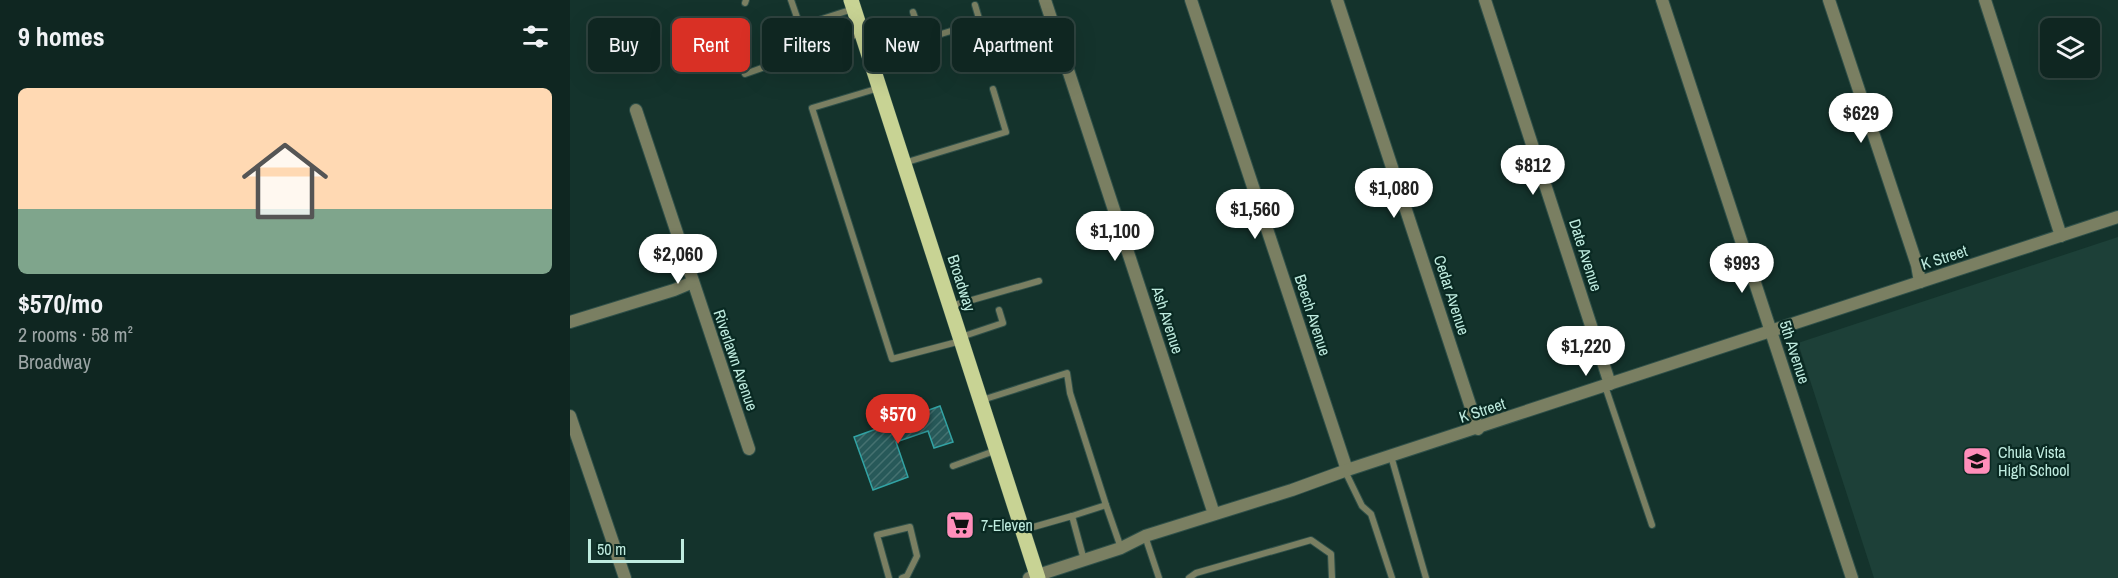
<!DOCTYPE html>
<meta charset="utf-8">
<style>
:root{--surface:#0f2621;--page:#182e2a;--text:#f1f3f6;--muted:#9ba5a5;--line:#2f433f;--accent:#d93025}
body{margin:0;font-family:"Archivo Narrow",sans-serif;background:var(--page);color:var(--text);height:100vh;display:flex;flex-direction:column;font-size:22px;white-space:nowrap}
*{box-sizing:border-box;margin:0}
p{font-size:20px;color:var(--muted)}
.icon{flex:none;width:33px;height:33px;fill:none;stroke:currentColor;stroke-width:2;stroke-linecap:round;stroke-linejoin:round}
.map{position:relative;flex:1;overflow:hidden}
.drawer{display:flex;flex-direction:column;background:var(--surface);width:570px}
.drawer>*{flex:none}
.top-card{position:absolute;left:18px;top:18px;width:570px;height:54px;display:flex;gap:12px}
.buttons{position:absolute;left:1470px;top:18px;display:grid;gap:12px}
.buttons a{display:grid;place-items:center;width:60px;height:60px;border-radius:9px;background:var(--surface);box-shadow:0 6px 24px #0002,0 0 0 2px var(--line);font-size:30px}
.scale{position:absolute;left:18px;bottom:15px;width:96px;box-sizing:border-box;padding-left:6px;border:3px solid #bfebdf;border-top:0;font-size:16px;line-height:21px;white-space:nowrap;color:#bfebdf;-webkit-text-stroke:4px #092922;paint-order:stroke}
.price{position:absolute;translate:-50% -51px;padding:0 14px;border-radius:21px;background:#fff;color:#222;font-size:20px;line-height:39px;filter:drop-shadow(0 2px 3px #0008)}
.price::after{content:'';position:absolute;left:50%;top:36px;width:18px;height:14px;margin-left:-9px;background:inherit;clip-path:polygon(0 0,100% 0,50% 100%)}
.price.active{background:var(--accent);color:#fff}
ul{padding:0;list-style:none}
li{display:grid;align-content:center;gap:12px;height:318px;padding:0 18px}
li span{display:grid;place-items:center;height:186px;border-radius:9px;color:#555}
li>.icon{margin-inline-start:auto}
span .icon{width:108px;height:108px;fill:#fffc;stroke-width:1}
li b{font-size:26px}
h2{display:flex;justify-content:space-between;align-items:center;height:72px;padding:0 18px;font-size:26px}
.tag{padding:0 21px;border-radius:9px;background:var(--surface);box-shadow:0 6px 24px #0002,0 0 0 2px var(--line);font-size:21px;line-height:54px}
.tag.active{background:var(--accent);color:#fff}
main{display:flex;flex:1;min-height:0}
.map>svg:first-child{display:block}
.built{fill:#1d4038}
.building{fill:url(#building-hatch);stroke:#32a3a4;stroke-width:1.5}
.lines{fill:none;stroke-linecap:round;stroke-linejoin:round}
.service-casing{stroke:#2f5049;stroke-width:8}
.minor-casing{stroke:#2f5049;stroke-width:14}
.tertiary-casing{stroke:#2f5049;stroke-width:14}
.primary-casing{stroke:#2f5049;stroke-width:16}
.service{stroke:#7a7f62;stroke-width:6}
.minor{stroke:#7a7f62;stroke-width:12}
.tertiary{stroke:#7a7f62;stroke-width:12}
.primary{stroke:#c8d394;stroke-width:15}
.labels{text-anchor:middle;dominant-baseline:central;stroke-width:4.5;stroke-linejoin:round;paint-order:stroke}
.street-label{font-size:16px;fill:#bfebdf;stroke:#092922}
.poi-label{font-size:16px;fill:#bfebdf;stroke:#092922;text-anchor:start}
</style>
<main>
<section class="drawer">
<h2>9 homes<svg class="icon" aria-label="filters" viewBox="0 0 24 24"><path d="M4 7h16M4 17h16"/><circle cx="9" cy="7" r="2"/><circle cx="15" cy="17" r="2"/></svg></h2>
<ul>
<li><span style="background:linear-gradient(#ffd9b3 65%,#7fa58c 0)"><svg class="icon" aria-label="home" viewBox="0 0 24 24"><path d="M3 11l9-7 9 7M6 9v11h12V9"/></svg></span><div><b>$570/mo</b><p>2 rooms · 58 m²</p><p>Broadway</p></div></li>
</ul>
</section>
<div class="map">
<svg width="1548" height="578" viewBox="0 0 1548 578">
<defs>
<pattern id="building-hatch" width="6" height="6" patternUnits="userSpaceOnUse" patternTransform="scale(1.5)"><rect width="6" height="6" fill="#275959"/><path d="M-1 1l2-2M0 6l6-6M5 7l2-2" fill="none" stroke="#457170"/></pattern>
</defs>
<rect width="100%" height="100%" fill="#14332c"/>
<polygon class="built" points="1548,237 1548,578 1304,578 1228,343"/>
<polygon class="building" points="370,406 383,442 364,448 358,431 326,442 338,477 303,490 284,437"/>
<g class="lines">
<g class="service-casing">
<g id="service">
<polyline points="221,0 230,26 283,9"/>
<polyline points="175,3 176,0"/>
<polyline points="298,50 350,32 343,12"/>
<polyline points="300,56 410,22 405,5"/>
<polyline points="175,74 291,33"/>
<polyline points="309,88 242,108 322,359 391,341"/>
<polyline points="334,163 436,132 423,89"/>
<polyline points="381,306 469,281"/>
<polyline points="391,337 433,323 429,310"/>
<polyline points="1035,386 1082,525"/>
<polyline points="412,400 497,373 500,393 536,505"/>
<polyline points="821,456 856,578"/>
<polyline points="383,466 427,450"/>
<polyline points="775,471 792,506 801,514 822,578"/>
<polyline points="502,516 536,505 551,548"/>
<polyline points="453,530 502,516 514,560"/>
<polyline points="575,536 589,578"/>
<polyline points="319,578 307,535 340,527 347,556 337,576 332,578"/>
<polyline points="619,578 626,573 741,540 761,554 762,578"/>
</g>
</g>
<g class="minor-casing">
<g id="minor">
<polyline points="475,0 644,514"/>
<polyline points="621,0 777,470"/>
<polyline points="767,0 908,429"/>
<polyline points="915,0 1040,384"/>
<polyline points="1259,0 1347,265 1350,282"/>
<polyline points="1415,0 1491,236"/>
<polyline points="66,110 179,449"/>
<polyline points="0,322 104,290 123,282"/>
<polyline points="0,416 55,578"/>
</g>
</g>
<g class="tertiary-casing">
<g id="tertiary">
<polyline points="1092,0 1282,578"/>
<polyline points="459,578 551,548 575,536 722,490 777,470 1548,217"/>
</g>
</g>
<g class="primary-casing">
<polyline id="primary" points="281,0 468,578"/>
</g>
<use href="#service" class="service"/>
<use href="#minor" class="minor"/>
<use href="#tertiary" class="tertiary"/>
<use href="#primary" class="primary"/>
</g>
<defs>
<g id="school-square" transform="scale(1.5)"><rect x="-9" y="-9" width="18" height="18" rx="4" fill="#ff8eba" stroke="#092922"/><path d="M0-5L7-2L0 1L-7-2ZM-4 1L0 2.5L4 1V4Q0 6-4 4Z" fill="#111"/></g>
<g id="supermarket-square" transform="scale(1.5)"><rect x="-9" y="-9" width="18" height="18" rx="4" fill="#ff8eba" stroke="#092922"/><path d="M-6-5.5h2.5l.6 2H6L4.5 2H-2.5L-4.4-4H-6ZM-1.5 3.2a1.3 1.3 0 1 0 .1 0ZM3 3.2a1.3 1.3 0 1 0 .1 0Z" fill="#111"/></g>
</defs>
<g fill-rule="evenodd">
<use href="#school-square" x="1407" y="461"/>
<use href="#supermarket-square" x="390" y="525"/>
</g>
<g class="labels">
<g class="street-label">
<text transform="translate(1016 255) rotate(72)">Date Avenue</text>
<text transform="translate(1374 257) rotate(-18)">K Street</text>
<text transform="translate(392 283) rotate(72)">Broadway</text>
<text transform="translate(882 295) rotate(72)">Cedar Avenue</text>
<text transform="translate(743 315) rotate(72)">Beech Avenue</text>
<text transform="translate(598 320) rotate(72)">Ash Avenue</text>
<text transform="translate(1225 352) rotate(72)">5th Avenue</text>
<text transform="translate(166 360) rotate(71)">Riverlawn Avenue</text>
<text transform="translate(912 410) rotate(-18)">K Street</text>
</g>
<g class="poi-label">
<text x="1428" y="452">Chula Vista<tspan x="1428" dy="18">High School</tspan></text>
<text x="411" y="525">7-Eleven</text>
</g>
</g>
</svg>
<div class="buttons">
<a><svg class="icon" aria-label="layers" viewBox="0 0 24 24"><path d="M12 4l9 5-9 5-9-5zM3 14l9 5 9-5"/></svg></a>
</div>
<div class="scale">50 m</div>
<b class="price" style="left:1291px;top:144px">$629</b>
<b class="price" style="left:963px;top:196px">$812</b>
<b class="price" style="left:824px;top:219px">$1,080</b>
<b class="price" style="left:685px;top:240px">$1,560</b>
<b class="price" style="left:545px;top:262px">$1,100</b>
<b class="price" style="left:108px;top:285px">$2,060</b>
<b class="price" style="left:1172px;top:294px">$993</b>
<b class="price" style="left:1016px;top:377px">$1,220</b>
<b class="price active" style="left:328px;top:445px">$570</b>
<div class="top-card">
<a class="tag">Buy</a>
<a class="tag active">Rent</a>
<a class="tag">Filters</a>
<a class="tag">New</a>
<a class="tag">Apartment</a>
</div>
</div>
</main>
